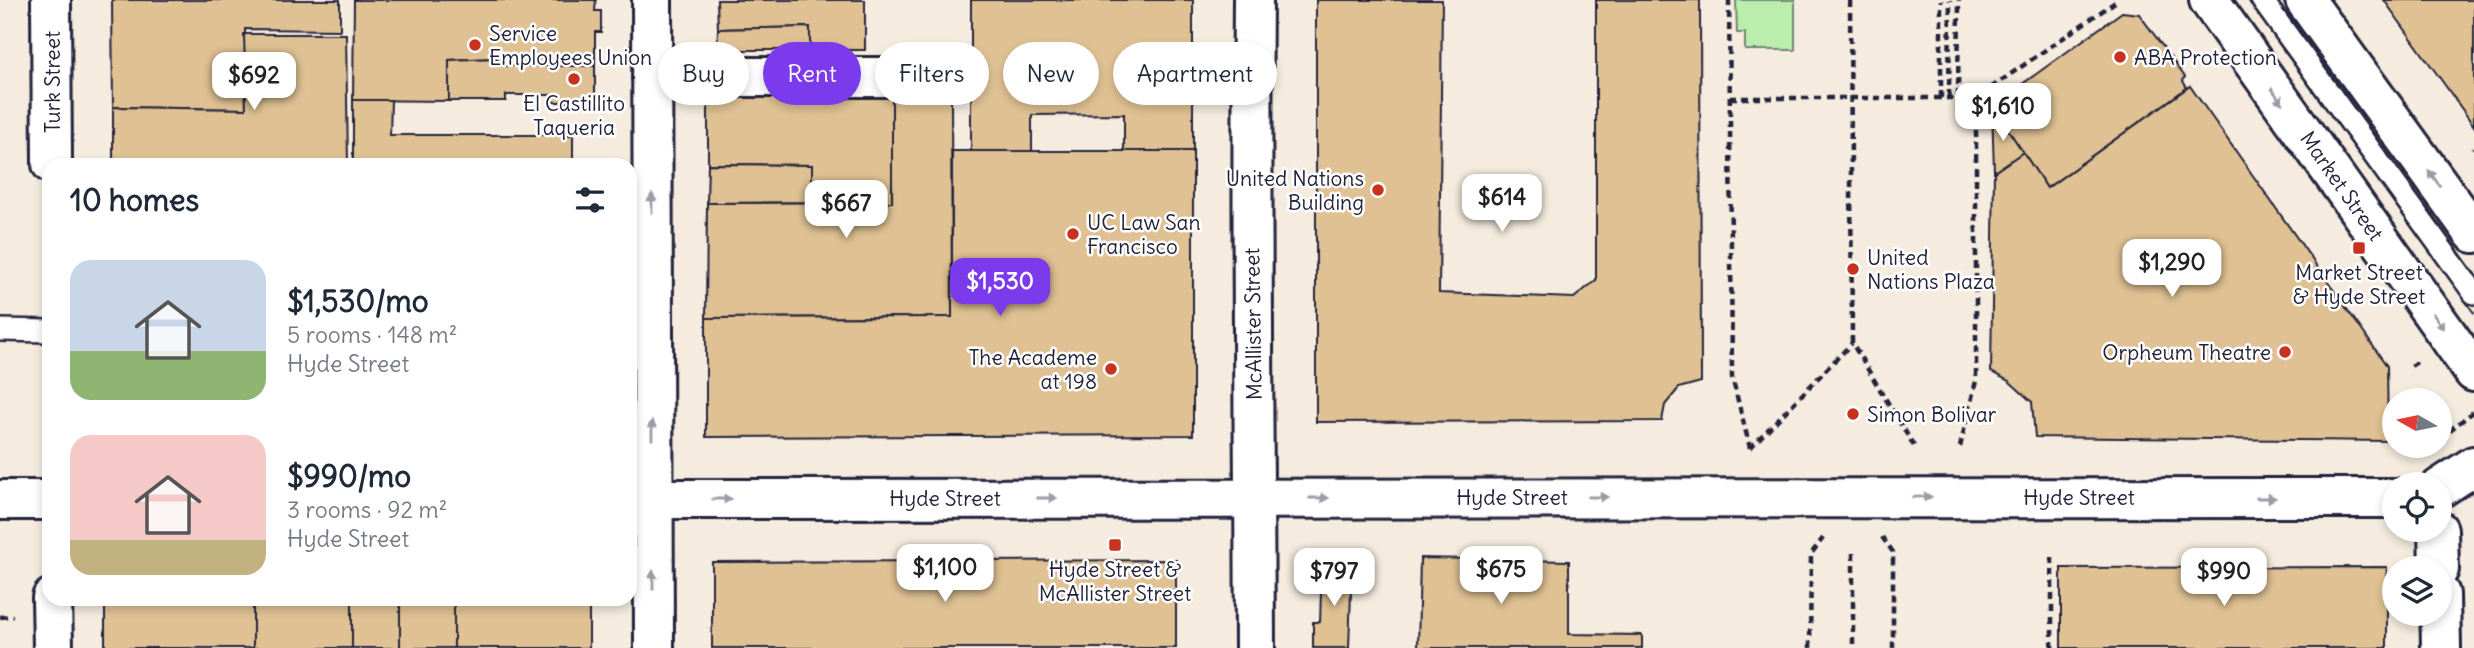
<!DOCTYPE html>
<meta charset="utf-8">
<style>
:root{--surface:#fff;--page:#f2f2f3;--text:#1f2937;--muted:#747a83;--accent:#7c3aed}
body{margin:0;font-family:Delius,sans-serif;background:var(--page);color:var(--text);height:100vh;display:flex;flex-direction:column;font-size:26px;white-space:nowrap}
*{box-sizing:border-box;margin:0}
p{font-size:23px;color:var(--muted)}
.icon{flex:none;width:38px;height:38px;fill:none;stroke:currentColor;stroke-width:2;stroke-linecap:round;stroke-linejoin:round}
.map{position:relative;flex:1;overflow:hidden}
.panel{position:absolute;left:42px;top:158px;width:595px;height:448px;display:flex;flex-direction:column;background:var(--surface);border-radius:21px;box-shadow:0 4px 10px #0003}
.panel>*{flex:none}
.guide{position:absolute;left:658px;top:42px;width:665px;height:63px;display:flex;gap:14px}
.needle{width:46px;rotate:279deg}
.buttons{position:absolute;left:2382px;top:388px;display:grid;gap:14px}
.buttons a{display:grid;place-items:center;width:70px;height:70px;border-radius:50%;background:var(--surface);box-shadow:0 4px 10px #0003;font-size:35px}
.price{position:absolute;translate:-50% -60px;padding:0 16px;border-radius:14px;background:#fff;color:#222;font-size:23px;line-height:46px;filter:drop-shadow(0 2px 4px #0008)}
.price::after{content:'';position:absolute;left:50%;top:42px;width:21px;height:16px;margin-left:-10px;background:inherit;clip-path:polygon(0 0,100% 0,50% 100%)}
.price.active{background:var(--accent);color:#fff}
ul{padding:0;list-style:none}
li{display:flex;align-items:center;gap:21px;height:175px;padding:0 28px}
li span{display:grid;place-items:center;flex:none;width:196px;height:140px;border-radius:21px;color:#555}
li>.icon{margin-inline-start:auto}
span .icon{width:84px;height:84px;fill:#fffc;stroke-width:1}
li b{font-size:30px}
h2{display:flex;justify-content:space-between;align-items:center;height:84px;padding:0 28px;font-size:30px}
.pill{padding:0 24px;border-radius:32px;background:var(--surface);box-shadow:0 4px 10px #0003;font-size:24px;line-height:63px}
.pill.active{background:var(--accent);color:#fff}
.map>svg:first-child{display:block}
.green{fill:#bbedad;stroke:#6e8874;stroke-width:2}
.building{fill:#dfc193;stroke:#22223b;stroke-width:2}
.lines{fill:none;stroke-linecap:round;stroke-linejoin:round}
.lane-casing{stroke:#22223b;stroke-width:26}
.street-casing{stroke:#22223b;stroke-width:44}
.secondary-casing{stroke:#22223b;stroke-width:44}
.path{stroke:#22223b;stroke-width:4.5;stroke-dasharray:7 5;stroke-linecap:butt}
.lane{stroke:#fff;stroke-width:21}
.street{stroke:#fff;stroke-width:38}
.secondary{stroke:#fff;stroke-width:38}
.tram{stroke:#22223b;stroke-width:2}
.oneway{fill:#9c9ca7}
.poi-dot{fill:#c8321e;stroke:#fff;stroke-width:2.5}
.labels{text-anchor:middle;dominant-baseline:central;stroke-width:5;stroke-linejoin:round;paint-order:stroke}
.poi-label{font-size:21px;fill:#22223b;stroke:#fff;text-anchor:start}
.street-label{font-size:21px;fill:#22223b;stroke:#fff}
</style>
<div class="map">
<svg width="2474" height="648" viewBox="0 0 2474 648">
<rect width="100%" height="100%" fill="#f5ecdf"/>
<filter id="ink" filterUnits="userSpaceOnUse"><feTurbulence type="fractalNoise" baseFrequency=".0143" numOctaves="2"/><feDisplacementMap in="SourceGraphic" scale="14" xChannelSelector="R" yChannelSelector="G"/><feConvolveMatrix kernelMatrix="1 2 1 2 8 2 1 2 1" color-interpolation-filters="sRGB"/></filter>
<g filter="url(#ink)">
<polygon class="green" points="1736,0 1795,0 1795,50 1745,50 1745,33 1737,33"/>
<g class="building">
<polygon points="112,0 340,0 340,30 245,29 246,109 113,107"/>
<polygon points="354,0 596,0 595,11 601,11 601,32 595,32 595,66 496,66 497,58 449,60 449,101 353,100"/>
<polygon points="717,0 865,0 865,50 810,50 810,27 718,29"/>
<polygon points="971,0 1193,0 1193,151 1124,151 1124,114 1032,115 1032,151 971,151"/>
<polygon points="1316,0 1442,0 1439,293 1574,298 1596,280 1596,0 1700,0 1701,382 1679,388 1665,405 1662,421 1316,422"/>
<polygon points="2384,0 2474,0 2474,126 2447,88"/>
<polygon points="2122,12 2139,14 2185,77 2183,81 2187,88 2047,188 1992,106"/>
<polygon points="810,27 810,50 717,50 718,29"/>
<polygon points="244,34 346,34 348,164 113,164 113,107 246,109"/>
<polygon points="497,58 496,66 595,66 595,102 553,102 552,95 506,95 506,101 449,101 449,60"/>
<polygon points="2190,86 2387,366 2388,441 2035,437 2032,402 2009,381 1991,372 1994,172 2023,152 2047,188"/>
<polygon points="708,97 892,97 892,202 812,202 812,165 708,164"/>
<polygon points="892,97 951,97 952,317 706,318 707,203 892,202"/>
<polygon points="353,100 391,100 390,135 573,135 573,164 353,164"/>
<polygon points="1992,106 2023,152 1994,172"/>
<polygon points="952,151 1193,151 1193,435 706,437 706,318 952,317"/>
<polygon points="708,164 812,165 812,202 707,203"/>
<polygon points="1420,558 1569,561 1569,634 1642,635 1642,648 1418,648"/>
<polygon points="1176,560 1176,648 712,648 712,562"/>
<polygon points="1322,563 1352,564 1349,648 1313,648 1313,622 1320,622"/>
<polygon points="2387,567 2387,648 2061,648 2061,568"/>
<rect x="105" y="598" width="148" height="50"/>
<rect x="253" y="598" width="99" height="50"/>
<rect x="352" y="598" width="48" height="50"/>
<rect x="400" y="598" width="54" height="50"/>
<rect x="454" y="598" width="135" height="50"/>
</g>
<g class="lines">
<g class="lane-casing">
<g id="lane">
<polyline points="2262,0 2474,293"/>
<polyline points="0,330 49,331"/>
</g>
</g>
<g class="street-casing">
<g id="street">
<polyline points="652,77 954,77"/>
<polyline points="2438,530 2439,569"/>
<polyline points="2440,594 2441,648"/>
</g>
</g>
<g class="secondary-casing">
<g id="secondary">
<polyline points="51,0 52,164"/>
<polyline points="652,0 654,648"/>
<path d="M1253,0c-2,216 1,432 2,648"/>
<polyline points="2209,0 2474,372"/>
<polyline points="2305,0 2474,233"/>
<polyline points="2440,488 2474,466"/>
<polyline points="630,499 2394,498"/>
<polyline points="0,500 49,500"/>
<polyline points="52,598 53,648"/>
</g>
</g>
<g class="path">
<polyline points="1729,0 1732,377 1750,448"/>
<polyline points="1850,0 1852,343 1914,446"/>
<polyline points="1949,97 1950,0"/>
<polyline points="1958,97 1959,0"/>
<polyline points="1730,98 1976,98 2118,0"/>
<polyline points="1941,98 1941,0"/>
<polyline points="2473,149 2474,148"/>
<polyline points="2411,366 2420,360"/>
<polyline points="2440,438 2473,412"/>
<polyline points="1960,447 1976,381 1976,98"/>
<polyline points="1750,448 1852,343"/>
<polyline points="1882,537 1893,552 1893,648"/>
<polyline points="1853,553 1853,648"/>
<polyline points="0,617 13,616"/>
<polyline points="1810,648 1811,554 1823,538"/>
<polyline points="2052,648 2052,552"/>
</g>
<use href="#lane" class="lane"/>
<use href="#street" class="street"/>
<use href="#secondary" class="secondary"/>
<g class="tram">
<polyline points="2248,0 2474,313"/>
<polyline points="2276,0 2474,274"/>
</g>
</g>
<defs><path id="oneway-solid" d="M-6-.8H1V-3.2L6.5 0L1 3.2V.8H-6Z" transform="scale(1.75)"/></defs>
<g class="oneway">
<use href="#oneway-solid" transform="translate(2277 96) rotate(55)"/>
<use href="#oneway-solid" transform="translate(2434 178) rotate(-126)"/>
<use href="#oneway-solid" transform="translate(652 203) rotate(-90)"/>
<use href="#oneway-solid" transform="translate(2438 321) rotate(55)"/>
<use href="#oneway-solid" transform="translate(652 430) rotate(-90)"/>
<use href="#oneway-solid" transform="translate(1598 497)"/>
<use href="#oneway-solid" transform="translate(1922 497) rotate(-1)"/>
<use href="#oneway-solid" transform="translate(1047 498)"/>
<use href="#oneway-solid" transform="translate(1319 498)"/>
<use href="#oneway-solid" transform="translate(2266 498)"/>
<use href="#oneway-solid" transform="translate(722 499)"/>
<use href="#oneway-solid" transform="translate(653 580) rotate(-90)"/>
</g>
</g>
<g class="poi-dot">
<circle cx="475" cy="45" r="7"/>
<circle cx="2120" cy="57" r="7"/>
<circle cx="574" cy="79" r="7"/>
<circle cx="1378" cy="190" r="7"/>
<circle cx="1073" cy="234" r="7"/>
<rect x="2352" y="241" width="14" height="14" rx="3.5"/>
<circle cx="1853" cy="269" r="7"/>
<circle cx="2285" cy="352" r="7"/>
<circle cx="1111" cy="369" r="7"/>
<circle cx="1853" cy="414" r="7"/>
<rect x="1108" y="538" width="14" height="14" rx="3.5"/>
</g>
<g class="labels">
<g class="poi-label">
<text x="489" y="33">Service<tspan x="489" dy="24">Employees Union</tspan></text>
<text x="2134" y="57">ABA Protection</text>
<text x="574" y="103" text-anchor="middle">El Castillito<tspan x="574" dy="24">Taqueria</tspan></text>
<text x="1364" y="178" text-anchor="end">United Nations<tspan x="1364" dy="24">Building</tspan></text>
<text x="1087" y="222">UC Law San<tspan x="1087" dy="24">Francisco</tspan></text>
<text x="1867" y="257">United<tspan x="1867" dy="24">Nations Plaza</tspan></text>
<text x="2359" y="272" text-anchor="middle">Market Street<tspan x="2359" dy="24">&amp; Hyde Street</tspan></text>
<text x="2271" y="352" text-anchor="end">Orpheum Theatre</text>
<text x="1097" y="357" text-anchor="end">The Academe<tspan x="1097" dy="24">at 198</tspan></text>
<text x="1867" y="414">Simon Bolivar</text>
<text x="1115" y="569" text-anchor="middle">Hyde Street &amp;<tspan x="1115" dy="24">McAllister Street</tspan></text>
</g>
<g class="street-label">
<text transform="translate(52 82) rotate(-90)">Turk Street</text>
<text transform="translate(2342 186) rotate(55)">Market Street</text>
<text transform="translate(1253 324) rotate(-91)">McAllister Street</text>
<text x="1512" y="497">Hyde Street</text>
<text x="2079" y="497">Hyde Street</text>
<text x="945" y="498">Hyde Street</text>
</g>
</g>
</svg>
<div class="buttons">
<a><svg class="needle" viewBox="-14 -14 28 28"><path d="M0-13l5 13h-10z" fill="#e53935"/><path d="M0 13l5-13h-10z" fill="#747a83"/></svg></a>
<a><svg class="icon" aria-label="locate" viewBox="0 0 24 24"><circle cx="12" cy="12" r="6"/><path d="M12 2v4M12 18v4M2 12h4M18 12h4"/></svg></a>
<a><svg class="icon" aria-label="layers" viewBox="0 0 24 24"><path d="M12 4l9 5-9 5-9-5zM3 14l9 5 9-5"/></svg></a>
</div>
<b class="price" style="left:254px;top:112px">$692</b>
<b class="price" style="left:2003px;top:143px">$1,610</b>
<b class="price" style="left:1502px;top:234px">$614</b>
<b class="price" style="left:846px;top:240px">$667</b>
<b class="price" style="left:2172px;top:299px">$1,290</b>
<b class="price active" style="left:1000px;top:318px">$1,530</b>
<b class="price" style="left:945px;top:604px">$1,100</b>
<b class="price" style="left:1501px;top:606px">$675</b>
<b class="price" style="left:1334px;top:608px">$797</b>
<b class="price" style="left:2224px;top:608px">$990</b>
<div class="guide">
<a class="pill">Buy</a>
<a class="pill active">Rent</a>
<a class="pill">Filters</a>
<a class="pill">New</a>
<a class="pill">Apartment</a>
</div>
<section class="panel">
<h2>10 homes<svg class="icon" aria-label="filters" viewBox="0 0 24 24"><path d="M4 7h16M4 17h16"/><circle cx="9" cy="7" r="2"/><circle cx="15" cy="17" r="2"/></svg></h2>
<ul>
<li><span style="background:linear-gradient(#c9d6e8 65%,#8fb573 0)"><svg class="icon" aria-label="home" viewBox="0 0 24 24"><path d="M3 11l9-7 9 7M6 9v11h12V9"/></svg></span><div><b>$1,530/mo</b><p>5 rooms · 148 m²</p><p>Hyde Street</p></div></li>
<li><span style="background:linear-gradient(#f6c9c9 75%,#c2b280 0)"><svg class="icon" aria-label="home" viewBox="0 0 24 24"><path d="M3 11l9-7 9 7M6 9v11h12V9"/></svg></span><div><b>$990/mo</b><p>3 rooms · 92 m²</p><p>Hyde Street</p></div></li>
</ul>
</section>
</div>
